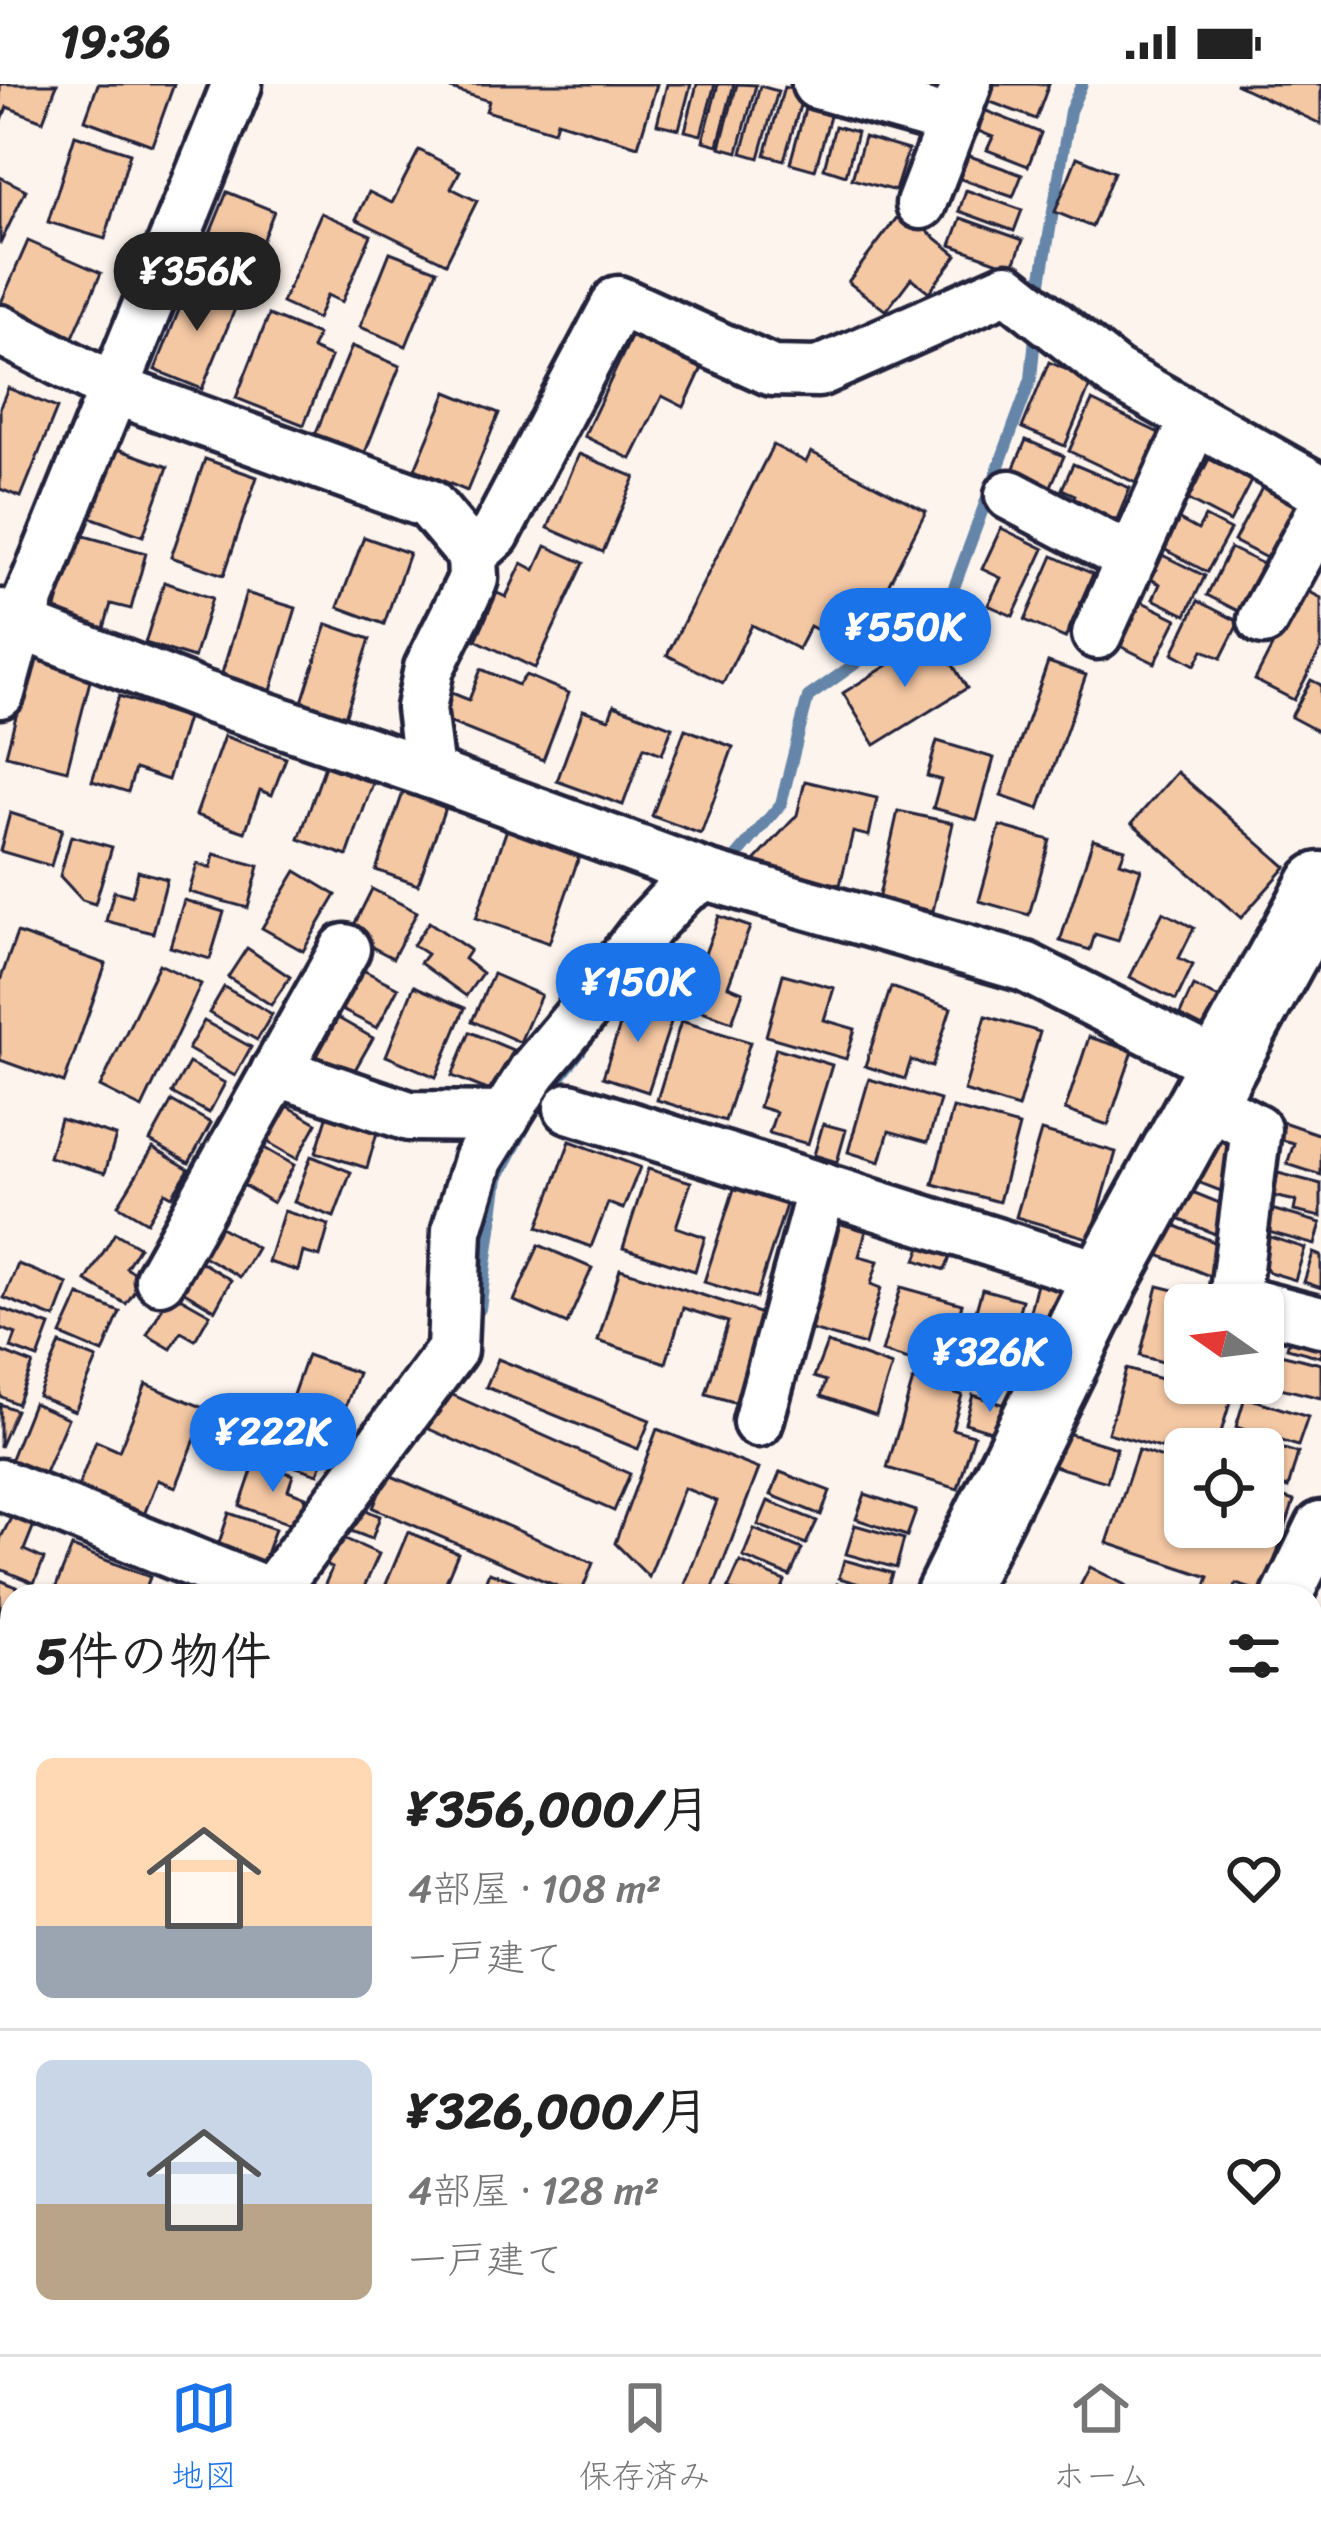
<!DOCTYPE html>
<html lang="ja">
<meta charset="utf-8">
<style>
:root{--surface:#fff;--page:#f6f6f6;--text:#222;--muted:#767676;--line:#e0e0e0;--accent:#1a73e8}
body{margin:0;font-family:Sriracha,"Klee One",sans-serif;background:var(--page);color:var(--text);height:100vh;display:flex;flex-direction:column;font-size:45px;white-space:nowrap}
*{box-sizing:border-box;margin:0}
p{font-size:39px;color:var(--muted)}
.icon{flex:none;width:66px;height:66px;fill:none;stroke:currentColor;stroke-width:2;stroke-linecap:round;stroke-linejoin:round}
.map{position:relative;flex:1;overflow:hidden}
.details{position:absolute;left:0px;top:1500px;width:1323px;height:771px;display:flex;flex-direction:column;background:var(--surface);border-radius:36px 36px 0 0;box-shadow:0 3px 9px #0004}
.details>*{flex:none}
.needle{width:78px;rotate:284deg}
.tools{position:absolute;left:1164px;top:1200px;display:grid;gap:24px}
.tools a{display:grid;place-items:center;width:120px;height:120px;border-radius:18px;background:var(--surface);box-shadow:0 3px 9px #0004;font-size:60px}
.price{position:absolute;translate:-50% -102px;padding:0 27px;border-radius:42px;background:var(--accent);color:#fff;font-size:39px;line-height:78px;filter:drop-shadow(0 3px 6px #0008)}
.price::after{content:'';position:absolute;left:50%;top:72px;width:36px;height:27px;margin-left:-18px;background:inherit;clip-path:polygon(0 0,100% 0,50% 100%)}
.price.active{background:#222;color:#fff}
ul{padding:0;list-style:none}
li{display:flex;align-items:center;gap:36px;height:300px;padding:0 36px}
li+li{border-top:3px solid var(--line)}
li span{display:grid;place-items:center;flex:none;width:336px;height:240px;border-radius:18px;color:#555}
li>.icon{margin-inline-start:auto}
span .icon{width:144px;height:144px;fill:#fffc;stroke-width:1}
li b{font-size:51px}
h2{display:flex;justify-content:space-between;align-items:center;height:144px;padding:0 36px;font-size:51px}
.status{display:flex;justify-content:space-between;align-items:center;height:84px;padding:0 60px;background:var(--surface);direction:ltr}
.status svg{height:33px;fill:currentColor}
.tabs{display:flex;justify-content:space-around;align-items:center;height:168px;border-top:3px solid var(--line);background:var(--surface);font-size:33px;color:var(--muted)}
.tabs a{display:grid;justify-items:center;gap:6px}
.tabs .active{color:var(--accent)}
.map>svg:first-child{display:block}
.lines{fill:none;stroke-linecap:round;stroke-linejoin:round}
.stream{stroke:#6586a8;stroke-width:12}
.building{fill:#f5c8a4;stroke:#22223b;stroke-width:3}
.street-casing{stroke:#22223b;stroke-width:57}
.secondary-casing{stroke:#22223b;stroke-width:75}
.street{stroke:#fff;stroke-width:48}
.secondary{stroke:#fff;stroke-width:66}
</style>
<div class="status"><b>19:36</b><svg viewBox="0 0 49 12"><path d="M0 12V9h3v3zM5 12V6h3v6zM10 12V3h3v9zM15 12V0h3v12zM26 1h20v11H26zM47 4h2v5h-2z"/></svg></div>
<div class="map">
<svg width="1321" height="2270" viewBox="0 0 1321 2270">
<rect width="100%" height="100%" fill="#fdf4ed"/>
<filter id="ink" filterUnits="userSpaceOnUse"><feTurbulence type="fractalNoise" baseFrequency=".00833" numOctaves="2"/><feDisplacementMap in="SourceGraphic" scale="24" xChannelSelector="R" yChannelSelector="G"/><feConvolveMatrix kernelMatrix="1 2 1 2 8 2 1 2 1" color-interpolation-filters="sRGB"/></filter>
<g filter="url(#ink)">
<g class="lines">
<g class="stream">
<polyline points="1038,216 1070,27 1082,0"/>
<polyline points="725,786 781,720 808,613 913,539 949,517 1031,295 1036,242"/>
<polyline points="535,1026 581,966"/>
<polyline points="480,1225 498,1094 522,1049"/>
</g>
</g>
<g class="building">
<polygon points="0,0 57,0 43,37 7,23 0,41"/>
<polygon points="98,0 174,0 152,61 85,36"/>
<polygon points="453,0 657,0 638,62 557,37 554,47 486,27 489,17 451,5"/>
<polygon points="667,0 691,0 679,45 657,40"/>
<polygon points="697,0 715,0 701,51 685,47"/>
<polygon points="718,0 734,0 718,61 703,57"/>
<polygon points="737,0 756,1 738,68 720,63"/>
<polygon points="994,0 1049,0 1036,35 988,17"/>
<polygon points="1235,0 1321,0 1321,40"/>
<polygon points="760,2 778,7 759,74 742,69"/>
<polygon points="784,3 804,8 784,76 765,71"/>
<polygon points="809,10 834,18 815,86 790,79"/>
<polygon points="979,24 1041,49 1028,82 987,66 993,53 971,44"/>
<polygon points="835,42 857,48 846,91 824,84"/>
<polygon points="75,51 130,69 105,155 48,138"/>
<polygon points="864,53 908,66 895,107 852,95"/>
<polygon points="419,66 460,87 451,104 477,117 446,179 356,135 369,108 392,119"/>
<polygon points="967,71 1022,91 1013,113 958,94"/>
<polygon points="1077,73 1114,88 1092,143 1055,128"/>
<polygon points="0,93 26,106 0,160"/>
<polygon points="966,106 1022,126 1014,147 959,127"/>
<polygon points="227,108 274,127 246,198 198,179"/>
<polygon points="902,127 957,171 929,208 911,194 886,227 848,198"/>
<polygon points="321,129 371,151 342,218 327,211 317,235 282,219"/>
<polygon points="961,134 1023,156 1013,183 951,161"/>
<polygon points="28,157 101,189 73,253 0,221"/>
<polygon points="390,168 437,186 406,262 360,243"/>
<polygon points="191,196 239,215 202,305 155,286"/>
<polygon points="269,231 318,251 312,265 331,273 304,341 236,314"/>
<polygon points="633,249 703,282 684,323 662,312 631,375 584,352"/>
<polygon points="352,262 400,282 364,371 315,351"/>
<polygon points="1049,278 1092,297 1065,362 1022,344"/>
<polygon points="8,304 57,324 21,413 0,405 0,323"/>
<polygon points="447,308 499,329 467,407 415,385"/>
<polygon points="1092,317 1161,350 1138,400 1069,367"/>
<polygon points="1026,356 1064,372 1045,416 1007,400"/>
<polygon points="773,361 806,378 811,368 926,427 862,552 847,545 840,558 810,542 798,565 752,541 723,599 667,571"/>
<polygon points="115,364 168,383 143,452 90,433"/>
<polygon points="579,370 635,393 603,468 548,444"/>
<polygon points="205,375 257,393 224,491 171,473"/>
<polygon points="1209,375 1251,397 1230,438 1188,416"/>
<polygon points="1073,380 1130,404 1110,452 1065,433 1075,411 1062,405"/>
<polygon points="1264,400 1304,421 1274,478 1234,457"/>
<polygon points="1174,433 1198,446 1205,433 1230,446 1207,488 1158,462"/>
<polygon points="1001,444 1044,465 1013,532 988,521 1001,494 982,485"/>
<polygon points="77,450 146,469 131,525 111,520 104,544 54,531"/>
<polygon points="364,453 409,469 384,540 338,523"/>
<polygon points="546,462 584,479 535,584 476,556 497,509 506,513 522,479 535,486"/>
<polygon points="1230,464 1267,482 1244,530 1207,511"/>
<polygon points="1154,467 1205,492 1186,531 1153,515 1160,500 1143,491"/>
<polygon points="1053,472 1093,490 1065,554 1025,536"/>
<polygon points="164,498 212,514 194,574 145,559"/>
<polygon points="1302,504 1321,514 1321,565 1294,616 1255,596"/>
<polygon points="246,509 296,524 270,610 220,596"/>
<polygon points="1134,514 1177,535 1155,579 1112,558"/>
<polygon points="1198,517 1239,538 1221,574 1203,566 1195,581 1173,569"/>
<polygon points="973,527 984,541 966,555 955,541"/>
<polygon points="327,540 370,555 345,633 302,618"/>
<polygon points="935,552 967,604 875,661 843,609"/>
<polygon points="31,574 92,589 67,686 6,671"/>
<polygon points="1048,578 1086,591 1039,725 1001,712"/>
<polygon points="481,585 518,601 526,591 569,609 543,676 436,633 447,607 469,616"/>
<polygon points="1311,596 1321,601 1321,649 1291,633"/>
<polygon points="119,612 187,634 168,696 135,685 128,708 92,697"/>
<polygon points="614,621 672,643 662,670 644,663 623,721 557,697 583,626 609,635"/>
<polygon points="685,645 733,663 701,750 652,732"/>
<polygon points="224,652 286,674 272,711 260,706 245,748 196,731"/>
<polygon points="937,657 994,674 977,736 933,724 941,696 927,692"/>
<polygon points="325,682 373,699 347,772 299,755"/>
<polygon points="1177,688 1286,783 1241,834 1132,739"/>
<polygon points="805,697 877,714 869,752 853,748 840,801 751,781 797,731"/>
<polygon points="405,703 447,718 418,801 376,786"/>
<polygon points="898,727 953,739 933,827 878,816"/>
<polygon points="10,729 62,745 51,782 0,767"/>
<polygon points="1000,742 1050,756 1029,831 979,817"/>
<polygon points="507,745 580,770 549,859 476,834"/>
<polygon points="71,752 112,763 95,820 82,816 60,792"/>
<polygon points="1093,755 1125,765 1120,778 1141,785 1118,857 1095,850 1090,866 1060,857"/>
<polygon points="214,770 259,782 248,824 189,808 197,780 211,784"/>
<polygon points="138,787 167,795 153,849 106,837 114,807 132,812"/>
<polygon points="296,787 336,811 303,867 262,844"/>
<polygon points="372,805 417,828 393,874 349,851"/>
<polygon points="184,816 224,828 210,875 170,863"/>
<polygon points="1163,828 1194,844 1179,874 1193,881 1176,916 1130,893"/>
<polygon points="719,832 750,843 728,902 743,908 732,938 686,921"/>
<polygon points="429,838 470,866 464,875 482,889 466,912 420,879 427,870 413,861"/>
<polygon points="17,849 106,880 64,999 0,976 0,897"/>
<polygon points="247,864 290,893 271,921 228,893"/>
<polygon points="159,880 201,900 142,1024 100,1003"/>
<polygon points="361,885 398,904 377,944 340,925"/>
<polygon points="493,890 541,911 520,958 472,937"/>
<polygon points="783,890 834,904 824,936 855,945 846,975 766,952"/>
<polygon points="414,902 465,924 436,993 386,972"/>
<polygon points="1193,902 1228,918 1209,959 1174,943"/>
<polygon points="224,903 272,930 257,956 209,929"/>
<polygon points="891,903 951,924 932,983 911,976 905,995 865,982"/>
<polygon points="629,914 674,929 648,1008 603,993"/>
<polygon points="986,932 1040,948 1018,1024 964,1007"/>
<polygon points="338,934 373,954 352,991 317,972"/>
<polygon points="204,937 251,963 235,992 188,965"/>
<polygon points="681,937 750,958 725,1037 657,1016"/>
<polygon points="470,948 513,966 495,1009 452,992"/>
<polygon points="1089,953 1133,967 1108,1041 1065,1026"/>
<polygon points="776,964 832,981 808,1060 769,1049 776,1028 759,1023"/>
<polygon points="189,979 225,999 209,1029 172,1009"/>
<polygon points="869,995 940,1016 928,1058 889,1047 880,1078 848,1068"/>
<polygon points="172,1017 211,1039 189,1079 150,1057"/>
<polygon points="284,1020 317,1039 297,1075 264,1056"/>
<polygon points="953,1024 1019,1042 999,1118 933,1100"/>
<polygon points="328,1030 378,1045 367,1084 316,1068"/>
<polygon points="60,1035 116,1052 105,1089 49,1073"/>
<polygon points="1283,1038 1321,1051 1321,1091 1287,1080 1294,1059 1278,1055"/>
<polygon points="823,1040 846,1046 837,1078 814,1071"/>
<polygon points="1214,1046 1244,1057 1226,1109 1195,1097"/>
<polygon points="1041,1047 1116,1068 1091,1155 1016,1133"/>
<polygon points="570,1057 640,1083 623,1125 608,1119 591,1163 538,1143"/>
<polygon points="259,1061 294,1081 273,1119 238,1098"/>
<polygon points="153,1064 189,1085 172,1112 165,1108 147,1138 118,1121"/>
<polygon points="311,1072 351,1088 334,1133 294,1118"/>
<polygon points="648,1085 691,1098 676,1143 705,1153 695,1187 623,1164"/>
<polygon points="1278,1089 1321,1100 1321,1133 1294,1127 1296,1117 1273,1112"/>
<polygon points="735,1102 787,1118 756,1214 704,1198"/>
<polygon points="1185,1105 1232,1124 1220,1152 1173,1133"/>
<polygon points="1271,1125 1321,1139 1315,1161 1265,1147"/>
<polygon points="284,1127 329,1141 320,1173 303,1168 298,1187 268,1178"/>
<polygon points="838,1139 866,1147 859,1172 878,1177 871,1200 881,1204 865,1261 808,1245"/>
<polygon points="1169,1139 1224,1162 1212,1193 1156,1170"/>
<polygon points="215,1140 257,1164 240,1193 198,1169"/>
<polygon points="115,1149 139,1163 126,1184 143,1194 126,1220 86,1197"/>
<polygon points="1264,1151 1305,1164 1295,1196 1269,1188 1258,1171"/>
<polygon points="539,1161 592,1184 567,1240 514,1217"/>
<polygon points="922,1161 951,1171 945,1186 916,1176"/>
<polygon points="1313,1169 1321,1172 1321,1204 1304,1198"/>
<polygon points="191,1172 231,1196 215,1226 174,1202"/>
<polygon points="18,1180 68,1200 55,1234 4,1214"/>
<polygon points="620,1185 765,1231 750,1308 734,1318 706,1310 728,1238 683,1224 666,1279 598,1257"/>
<polygon points="1038,1195 1063,1201 1054,1238 1029,1231"/>
<polygon points="1158,1202 1215,1216 1213,1221 1185,1221 1185,1284 1140,1272"/>
<polygon points="901,1203 962,1220 942,1286 882,1268"/>
<polygon points="982,1205 1022,1216 997,1306 957,1295"/>
<polygon points="171,1208 210,1230 195,1256 181,1248 171,1265 147,1251"/>
<polygon points="79,1211 120,1228 103,1269 61,1251"/>
<polygon points="0,1224 50,1242 38,1274 11,1264 16,1250 0,1244"/>
<polygon points="1263,1230 1285,1236 1268,1298 1263,1296"/>
<polygon points="1294,1239 1321,1246 1321,1273 1287,1264"/>
<polygon points="827,1259 892,1282 876,1331 821,1312 826,1297 814,1293"/>
<polygon points="60,1260 97,1275 75,1327 38,1312"/>
<polygon points="0,1267 33,1280 17,1320 0,1312"/>
<polygon points="1280,1270 1321,1280 1321,1314 1272,1302"/>
<polygon points="307,1271 358,1289 338,1343 288,1325"/>
<polygon points="498,1275 650,1336 638,1365 486,1303"/>
<polygon points="1126,1285 1231,1315 1216,1365 1185,1365 1185,1371 1108,1349"/>
<polygon points="913,1296 962,1311 952,1345 974,1351 958,1405 887,1384"/>
<polygon points="146,1300 207,1325 176,1403 158,1396 143,1433 77,1406 96,1357 119,1367"/>
<polygon points="437,1304 630,1390 614,1427 420,1341"/>
<polygon points="973,1311 1015,1324 1007,1352 965,1339"/>
<polygon points="1245,1313 1308,1333 1298,1362 1236,1343"/>
<polygon points="33,1319 68,1334 44,1391 10,1377"/>
<polygon points="0,1320 16,1326 0,1363"/>
<polygon points="281,1334 332,1350 318,1390 268,1374"/>
<polygon points="657,1345 759,1385 710,1512 681,1511 717,1417 684,1404 649,1493 615,1459"/>
<polygon points="1057,1346 1117,1364 1107,1398 1047,1380"/>
<polygon points="1232,1350 1298,1369 1288,1404 1263,1396 1263,1365 1228,1365"/>
<polygon points="1138,1366 1185,1381 1185,1443 1263,1443 1263,1407 1294,1417 1264,1509 1236,1500 1232,1512 1216,1512 1204,1508 1209,1493 1107,1459"/>
<polygon points="255,1378 293,1391 288,1406 306,1413 296,1442 240,1422"/>
<polygon points="780,1388 830,1407 821,1431 771,1411"/>
<polygon points="387,1390 593,1479 580,1512 373,1424"/>
<polygon points="865,1410 916,1427 907,1452 856,1435"/>
<polygon points="768,1417 817,1437 806,1460 758,1441"/>
<polygon points="346,1418 380,1432 372,1455 338,1442"/>
<polygon points="229,1429 275,1445 261,1484 216,1468"/>
<polygon points="12,1432 34,1441 24,1466 44,1475 34,1499 0,1485 0,1455"/>
<polygon points="855,1441 904,1455 896,1484 846,1470"/>
<polygon points="754,1445 802,1465 790,1492 743,1473"/>
<polygon points="408,1448 458,1469 440,1512 381,1512"/>
<polygon points="332,1449 379,1470 360,1512 320,1512 332,1484 319,1478"/>
<polygon points="72,1463 150,1493 143,1512 53,1510"/>
<polygon points="844,1476 892,1489 886,1508 839,1494"/>
<polygon points="740,1478 785,1497 779,1512 746,1512 728,1505"/>
<polygon points="1090,1483 1127,1502 1122,1512 1075,1512"/>
<polygon points="489,1488 534,1504 531,1512 480,1512"/>
<polygon points="0,1496 26,1507 24,1512 12,1512 11,1540 0,1536"/>
<polygon points="837,1500 878,1512 834,1512"/>
<polygon points="1312,1758 1321,1762 1321,1798 1312,1817"/>
<polygon points="12,1857 12,1901 7,1905 0,1896 0,1866"/>
<polygon points="1315,1887 1321,1890 1321,1929 1311,1954 1311,1898"/>
<polygon points="0,1908 12,1923 12,1947 0,1957"/>
<polygon points="1311,2013 1316,2015 1312,2024 1321,2028 1321,2100 1311,2095"/>
<polygon points="0,2132 12,2139 12,2158 0,2179"/>
<polygon points="1311,2133 1321,2136 1321,2178 1316,2198 1311,2197"/>
<polygon points="246,2259 250,2262 242,2270 200,2270 188,2260"/>
<polygon points="366,2259 425,2259 421,2270 401,2267 400,2270 362,2270"/>
<polygon points="485,2259 523,2259 520,2270 482,2270"/>
<polygon points="584,2259 607,2259 642,2270 581,2270"/>
<polygon points="768,2259 846,2259 842,2270 800,2270"/>
<polygon points="855,2259 883,2259 915,2270 852,2270"/>
<polygon points="1081,2259 1165,2259 1160,2270 1077,2270"/>
<polygon points="1203,2259 1263,2259 1258,2270 1227,2270"/>
</g>
<g class="lines">
<g class="street-casing">
<g id="street">
<polyline points="817,0 953,38"/>
<polyline points="921,120 967,0"/>
<polyline points="0,246 116,306 429,420 472,471 473,495 429,584 421,624 429,689"/>
<polyline points="1010,411 1131,475"/>
<polyline points="472,471 495,450 618,217 772,287 818,288 1007,204 1116,290 1321,406"/>
<polyline points="0,530 19,540 204,612 429,689 706,791 1025,883 1220,982"/>
<polyline points="1263,536 1321,429"/>
<polyline points="1097,550 1195,335"/>
<polyline points="0,609 19,540 237,0"/>
<polyline points="276,987 409,1032 505,1033"/>
<polyline points="1202,1016 1256,1045 1234,1215 1256,1221"/>
<polyline points="569,1024 1106,1194"/>
<polyline points="160,1195 345,865"/>
<polyline points="1263,1223 1321,1238"/>
<polyline points="758,1338 822,1104"/>
<polyline points="0,1400 277,1512"/>
<polyline points="269,1512 452,1266 457,1146 478,1076 533,987 581,930 649,841 682,806 706,791"/>
<polyline points="1287,1512 1321,1442"/>
<polyline points="0,1826 12,1813"/>
<polyline points="1311,1834 1321,1838"/>
<polyline points="0,1990 12,1981"/>
<polyline points="0,2072 12,2085"/>
<polyline points="0,2220 12,2205"/>
<polyline points="1311,2230 1321,2230"/>
<polyline points="1062,2270 1065,2259"/>
</g>
</g>
<g class="secondary-casing">
<g id="secondary">
<polyline points="949,1512 1106,1194 1321,802"/>
<polyline points="548,2270 554,2259"/>
</g>
</g>
<use href="#street" class="street"/>
<use href="#secondary" class="secondary"/>
</g>
</g>
</svg>
<div class="tools">
<a><svg class="needle" viewBox="-14 -14 28 28"><path d="M0-13l5 13h-10z" fill="#e53935"/><path d="M0 13l5-13h-10z" fill="#767676"/></svg></a>
<a><svg class="icon" aria-label="locate" viewBox="0 0 24 24"><circle cx="12" cy="12" r="6"/><path d="M12 2v4M12 18v4M2 12h4M18 12h4"/></svg></a>
</div>
<b class="price active" style="left:197px;top:250px">¥356K</b>
<b class="price" style="left:905px;top:606px">¥550K</b>
<b class="price" style="left:638px;top:961px">¥150K</b>
<b class="price" style="left:990px;top:1331px">¥326K</b>
<b class="price" style="left:273px;top:1411px">¥222K</b>
<section class="details">
<h2>5件の物件<svg class="icon" aria-label="filters" viewBox="0 0 24 24"><path d="M4 7h16M4 17h16"/><circle cx="9" cy="7" r="2"/><circle cx="15" cy="17" r="2"/></svg></h2>
<ul>
<li><span style="background:linear-gradient(#ffd9b3 70%,#9aa5b1 0)"><svg class="icon" aria-label="home" viewBox="0 0 24 24"><path d="M3 11l9-7 9 7M6 9v11h12V9"/></svg></span><div><b>¥356,000/月</b><p>4部屋 · 108 m²</p><p>一戸建て</p></div><svg class="icon" aria-label="heart" viewBox="0 0 24 24"><path d="M12 20l-8-8c-3-5 5-10 8-4 3-6 11-1 8 4z"/></svg></li>
<li><span style="background:linear-gradient(#c9d6e8 60%,#b9a48a 0)"><svg class="icon" aria-label="home" viewBox="0 0 24 24"><path d="M3 11l9-7 9 7M6 9v11h12V9"/></svg></span><div><b>¥326,000/月</b><p>4部屋 · 128 m²</p><p>一戸建て</p></div><svg class="icon" aria-label="heart" viewBox="0 0 24 24"><path d="M12 20l-8-8c-3-5 5-10 8-4 3-6 11-1 8 4z"/></svg></li>
</ul>
</section>
</div>
<nav class="tabs">
<a class="active"><svg class="icon" aria-label="map" viewBox="0 0 24 24"><path d="M3 6l6-2 6 2 6-2v14l-6 2-6-2-6 2zM9 4v14M15 6v14"/></svg>地図</a>
<a><svg class="icon" aria-label="saved" viewBox="0 0 24 24"><path d="M7 4h10v16l-5-4-5 4z"/></svg>保存済み</a>
<a><svg class="icon" aria-label="home" viewBox="0 0 24 24"><path d="M3 11l9-7 9 7M6 9v11h12V9"/></svg>ホーム</a>
</nav>
